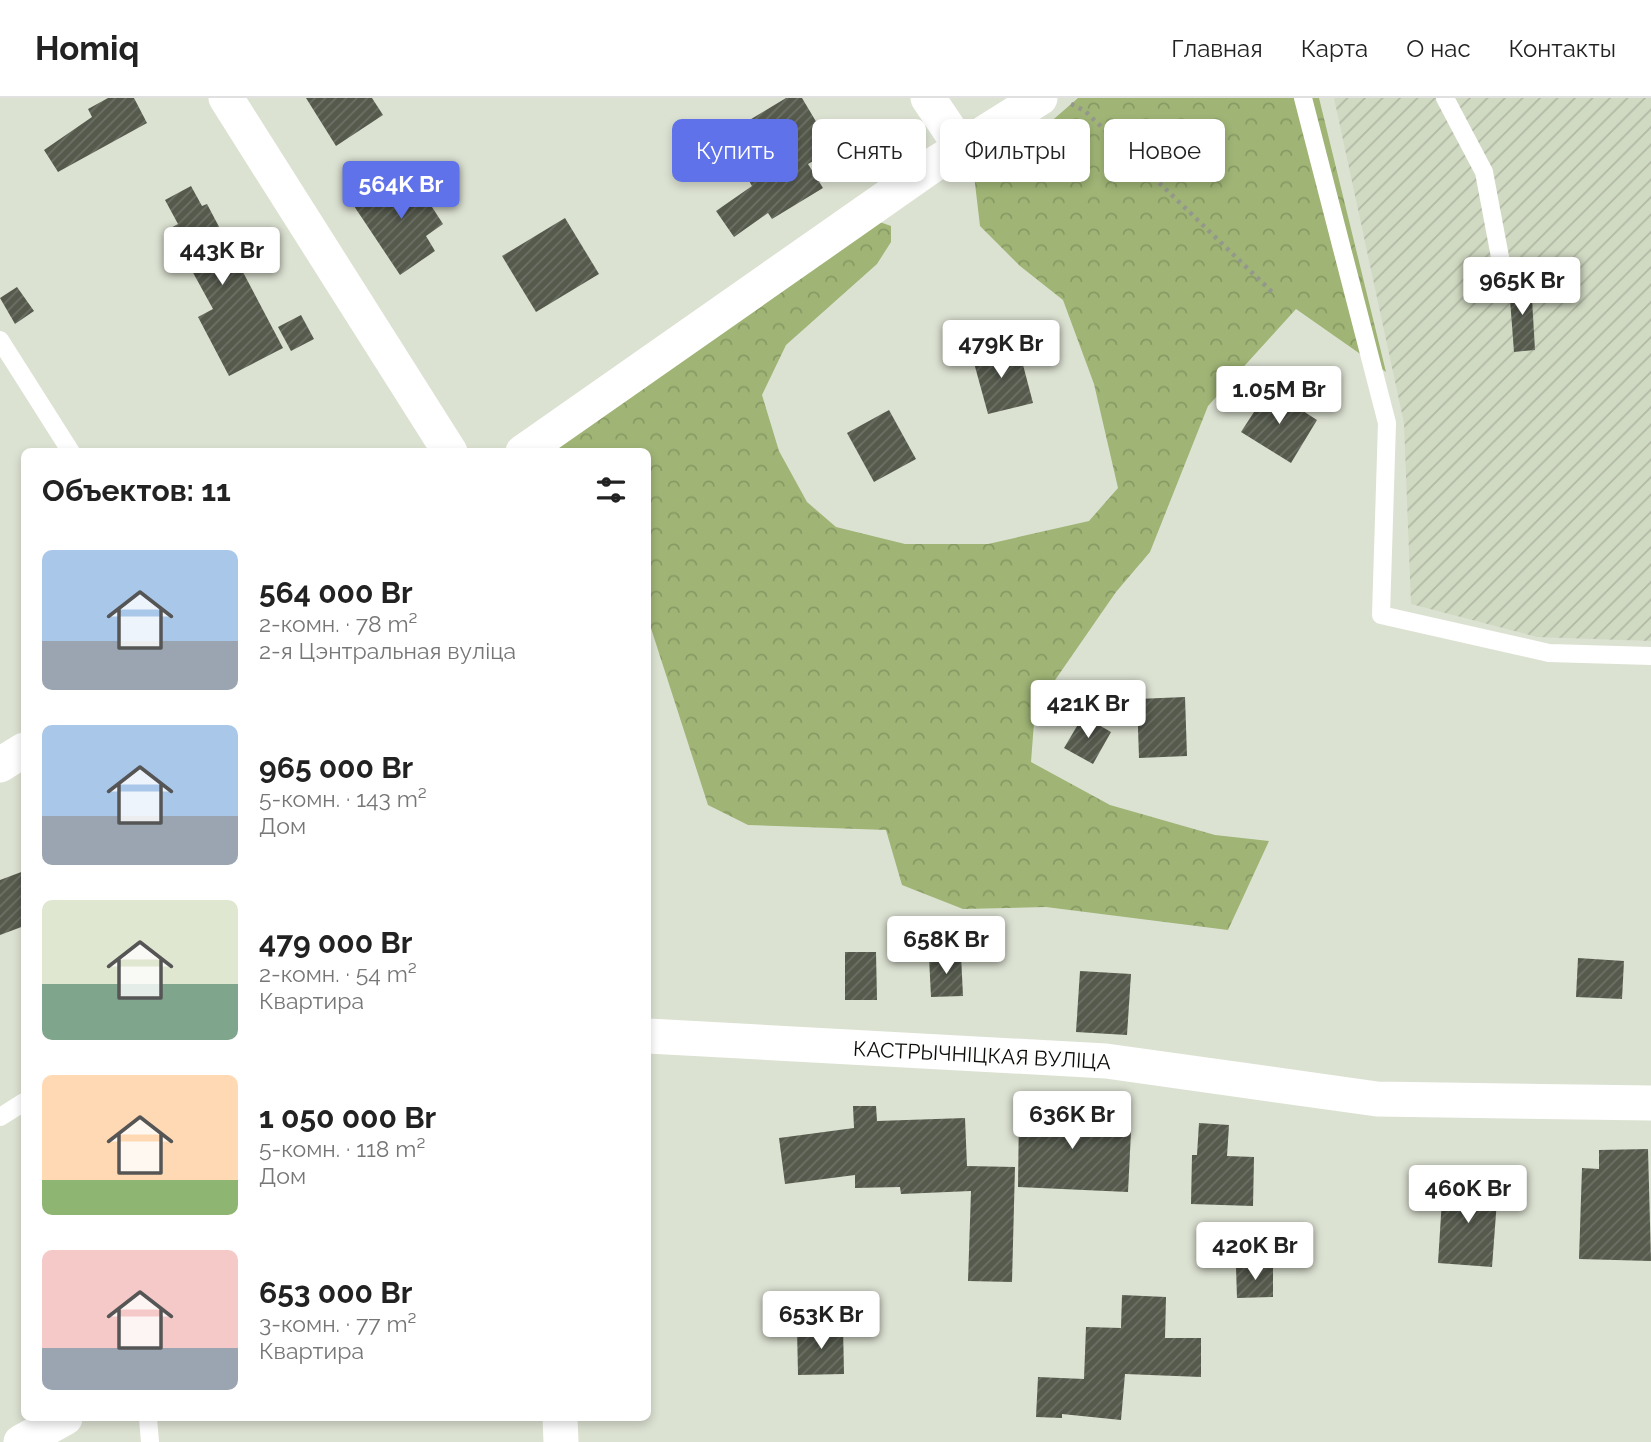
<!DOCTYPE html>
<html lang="ru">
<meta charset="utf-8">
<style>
:root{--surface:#fff;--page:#f2f2f2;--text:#222;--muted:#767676;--line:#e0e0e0;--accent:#6072e9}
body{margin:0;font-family:Raleway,sans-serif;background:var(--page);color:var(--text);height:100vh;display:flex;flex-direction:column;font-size:26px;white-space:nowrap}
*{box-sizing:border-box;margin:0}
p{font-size:23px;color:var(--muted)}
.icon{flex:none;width:38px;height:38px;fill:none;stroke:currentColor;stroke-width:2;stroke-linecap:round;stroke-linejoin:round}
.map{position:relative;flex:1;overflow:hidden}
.details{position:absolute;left:21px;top:350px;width:630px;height:973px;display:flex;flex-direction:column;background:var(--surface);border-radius:10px;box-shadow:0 4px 10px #0003}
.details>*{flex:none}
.banner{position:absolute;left:672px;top:21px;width:665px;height:63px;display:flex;gap:14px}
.price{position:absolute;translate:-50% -60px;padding:0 16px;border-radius:7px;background:#fff;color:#222;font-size:23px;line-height:46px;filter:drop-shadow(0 2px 4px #0008)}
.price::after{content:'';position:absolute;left:50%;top:42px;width:21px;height:16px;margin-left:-10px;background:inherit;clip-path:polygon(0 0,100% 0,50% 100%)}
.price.on{background:var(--accent);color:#fff}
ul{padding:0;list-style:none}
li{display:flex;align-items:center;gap:21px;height:175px;padding:0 21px}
li span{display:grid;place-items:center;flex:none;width:196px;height:140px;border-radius:10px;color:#555}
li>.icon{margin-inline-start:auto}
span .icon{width:84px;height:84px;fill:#fffc;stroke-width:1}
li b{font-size:30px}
h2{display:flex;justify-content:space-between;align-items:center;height:84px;padding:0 21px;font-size:30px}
.chip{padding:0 24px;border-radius:10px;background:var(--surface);box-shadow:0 4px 10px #0003;font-size:24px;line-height:63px}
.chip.on{background:var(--accent);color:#fff}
header{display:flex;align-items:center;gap:42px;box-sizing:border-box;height:98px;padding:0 35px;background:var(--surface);border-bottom:2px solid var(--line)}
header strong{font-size:33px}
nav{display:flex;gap:38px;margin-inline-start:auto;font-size:24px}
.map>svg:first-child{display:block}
.industrial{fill:url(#industrial-furrows)}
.forest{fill:url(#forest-crowns)}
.building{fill:url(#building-hatch)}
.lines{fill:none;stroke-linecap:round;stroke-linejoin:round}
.path{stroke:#94988c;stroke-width:4.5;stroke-dasharray:3.5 5;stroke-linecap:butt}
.lane{stroke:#fff;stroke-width:18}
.street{stroke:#fff;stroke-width:35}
.labels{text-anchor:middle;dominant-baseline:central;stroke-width:7;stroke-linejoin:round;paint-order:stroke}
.street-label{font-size:21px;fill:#0b0d08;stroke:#fff}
</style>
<header>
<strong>Homiq</strong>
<nav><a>Главная</a><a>Карта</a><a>О нас</a><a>Контакты</a></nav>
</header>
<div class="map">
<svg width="1651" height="1344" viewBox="0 0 1651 1344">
<defs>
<pattern id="industrial-furrows" width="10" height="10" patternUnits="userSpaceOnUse" patternTransform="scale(1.75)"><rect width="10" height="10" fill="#d0d9c2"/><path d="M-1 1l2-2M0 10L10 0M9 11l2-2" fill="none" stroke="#b1b9a5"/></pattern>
<pattern id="forest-crowns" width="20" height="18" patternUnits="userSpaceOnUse" patternTransform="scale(1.75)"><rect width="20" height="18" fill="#9fb475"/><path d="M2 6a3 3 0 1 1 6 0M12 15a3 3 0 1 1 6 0" fill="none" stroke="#889a64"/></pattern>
<pattern id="building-hatch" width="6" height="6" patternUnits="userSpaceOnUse" patternTransform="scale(1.75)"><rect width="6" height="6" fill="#555a4d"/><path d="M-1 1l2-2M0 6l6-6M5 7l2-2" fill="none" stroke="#6d7167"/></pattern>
</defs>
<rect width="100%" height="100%" fill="#dce2d2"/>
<polygon class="industrial" points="1334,0 1651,0 1651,543 1537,539 1411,506 1404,325"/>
<polygon class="forest" points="1078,0 1319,0 1386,274 1296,211 1208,308 1150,454 1116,494 1035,611 1031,664 1110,707 1215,737 1269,743 1228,832 1046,809 963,811 902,787 886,732 748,727 708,707 648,521 648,354 549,354 874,122 891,128 891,144 877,166 786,247 762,297 779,353 807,404 836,429 905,446 988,446 1089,423 1118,390 1094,286 1063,202 1020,168 980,128 974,77 1032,40"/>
<g class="building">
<polygon points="108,0 134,0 147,25 58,74 44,52 92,19 88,11"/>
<polygon points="306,0 372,0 383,17 336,48"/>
<polygon points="786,0 802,0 833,52 808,66 823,90 772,121 768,115 734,139 716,113 752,88 723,38"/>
<polygon points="408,72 443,126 426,138 435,153 400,177 354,108"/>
<polygon points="191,88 202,108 207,106 283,250 229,278 198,219 213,211 169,131 178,126 165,102"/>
<polygon points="565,120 599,176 536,214 502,158"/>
<polygon points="1531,184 1535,252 1514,254 1509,188"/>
<polygon points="17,189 34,213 15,226 0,200"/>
<polygon points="301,217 314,241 291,253 278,229"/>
<polygon points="1003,246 1009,266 1022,263 1033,305 988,316 971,254"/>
<polygon points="1269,291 1317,322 1291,365 1241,334"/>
<polygon points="889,312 916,361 874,384 847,335"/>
<polygon points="1185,599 1187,658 1139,660 1137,601"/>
<polygon points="1083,618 1111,634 1093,666 1064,650"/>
<polygon points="24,773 24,828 0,837 0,782"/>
<polygon points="845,854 876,854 877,902 845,902"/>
<polygon points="961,857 963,898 931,899 929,859"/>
<polygon points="1578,860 1624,863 1622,901 1576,899"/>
<polygon points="1080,873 1131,876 1127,937 1076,934"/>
<polygon points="853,1008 876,1008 877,1023 965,1020 967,1068 1015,1069 1012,1184 968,1183 971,1093 901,1096 900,1089 855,1090 855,1077 785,1086 779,1040 854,1030"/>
<polygon points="1074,1010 1107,1012 1105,1033 1131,1034 1128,1094 1018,1089 1019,1011"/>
<polygon points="1199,1025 1229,1027 1227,1058 1254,1059 1253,1108 1191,1106 1192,1057 1197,1057"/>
<polygon points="1648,1051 1651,1163 1579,1161 1582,1070 1599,1071 1599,1052"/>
<polygon points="1443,1085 1498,1089 1492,1169 1438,1165"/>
<polygon points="1273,1168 1273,1199 1237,1200 1236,1169"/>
<polygon points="1122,1197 1166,1199 1165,1240 1201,1240 1201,1279 1125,1276 1121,1322 1062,1316 1062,1320 1036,1319 1038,1279 1084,1281 1086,1229 1121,1230"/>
<polygon points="843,1228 844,1276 798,1277 797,1230"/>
</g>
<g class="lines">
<polyline class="path" points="1071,6 1085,13 1272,194"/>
<g class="lane">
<polyline points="1303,0 1387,325 1381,517 1549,555 1651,558"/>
<polyline points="1445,0 1484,74 1500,159"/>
<polyline points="0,242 71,354"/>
<polyline points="0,1019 24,1004"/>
<polyline points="148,1320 150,1344"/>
</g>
<g class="street">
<polyline points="226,0 450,354"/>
<polyline points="928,0 961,49"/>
<polyline points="523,354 933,67 1040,0"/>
<polyline points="0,667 24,652"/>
<polyline points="648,938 1106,963 1377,1001 1651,1005"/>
<polyline points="560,1320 561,1344"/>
<polyline points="21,1344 65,1320"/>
</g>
</g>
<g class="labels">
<g class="street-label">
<text transform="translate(982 957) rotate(3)">КАСТРЫЧНІЦКАЯ ВУЛІЦА</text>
</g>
</g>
</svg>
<b class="price on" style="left:401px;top:123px">564K Br</b>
<b class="price" style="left:222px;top:189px">443K Br</b>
<b class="price" style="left:1522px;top:219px">965K Br</b>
<b class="price" style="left:1001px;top:282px">479K Br</b>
<b class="price" style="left:1279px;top:328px">1.05M Br</b>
<b class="price" style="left:1088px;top:642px">421K Br</b>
<b class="price" style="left:946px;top:878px">658K Br</b>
<b class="price" style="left:1072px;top:1053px">636K Br</b>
<b class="price" style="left:1468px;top:1127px">460K Br</b>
<b class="price" style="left:1255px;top:1184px">420K Br</b>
<b class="price" style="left:821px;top:1253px">653K Br</b>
<div class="banner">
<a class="chip on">Купить</a>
<a class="chip">Снять</a>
<a class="chip">Фильтры</a>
<a class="chip">Новое</a>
</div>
<section class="details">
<h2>Объектов: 11<svg class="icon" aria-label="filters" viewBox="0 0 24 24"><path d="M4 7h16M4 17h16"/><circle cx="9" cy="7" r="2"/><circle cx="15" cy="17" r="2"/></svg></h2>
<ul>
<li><span style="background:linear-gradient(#a9c7e8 65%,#9aa5b1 0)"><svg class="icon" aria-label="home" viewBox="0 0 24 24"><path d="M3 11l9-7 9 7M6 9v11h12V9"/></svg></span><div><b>564 000 Br</b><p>2-комн. · 78 m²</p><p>2-я Цэнтральная вуліца</p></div></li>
<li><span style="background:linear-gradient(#a9c7e8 65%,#9aa5b1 0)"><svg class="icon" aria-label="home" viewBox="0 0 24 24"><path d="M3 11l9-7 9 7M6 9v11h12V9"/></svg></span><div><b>965 000 Br</b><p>5-комн. · 143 m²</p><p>Дом</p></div></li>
<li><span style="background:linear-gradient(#dfe7d0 60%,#7fa58c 0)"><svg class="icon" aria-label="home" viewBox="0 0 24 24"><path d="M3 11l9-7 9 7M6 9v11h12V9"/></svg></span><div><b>479 000 Br</b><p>2-комн. · 54 m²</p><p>Квартира</p></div></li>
<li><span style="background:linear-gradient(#ffd9b3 75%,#8fb573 0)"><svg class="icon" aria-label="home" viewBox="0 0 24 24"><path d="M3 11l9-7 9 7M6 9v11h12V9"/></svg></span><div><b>1 050 000 Br</b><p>5-комн. · 118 m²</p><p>Дом</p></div></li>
<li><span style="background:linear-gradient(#f6c9c9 70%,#9aa5b1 0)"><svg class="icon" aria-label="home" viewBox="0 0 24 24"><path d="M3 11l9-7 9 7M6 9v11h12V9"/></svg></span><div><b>653 000 Br</b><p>3-комн. · 77 m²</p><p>Квартира</p></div></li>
</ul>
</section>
</div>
